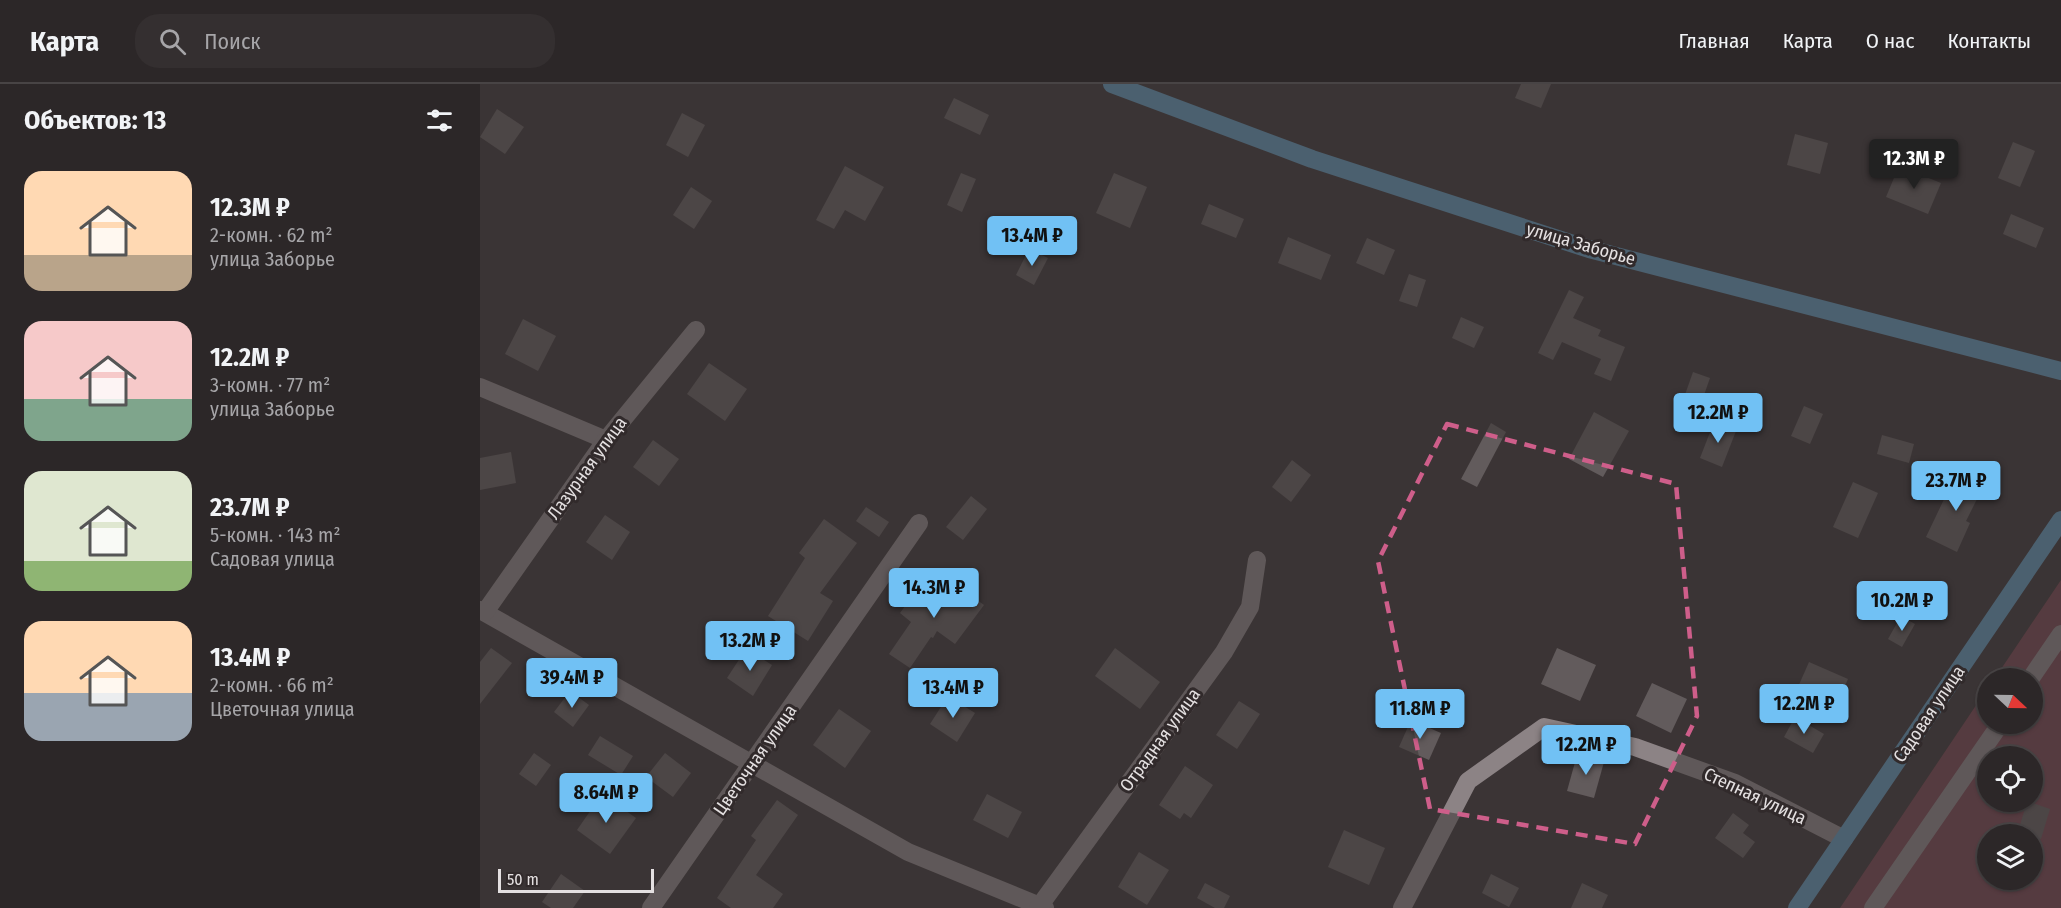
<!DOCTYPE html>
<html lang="ru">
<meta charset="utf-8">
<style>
:root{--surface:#2c2728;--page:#342f30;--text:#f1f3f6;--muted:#a6a5a8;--line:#484445;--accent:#71c1f4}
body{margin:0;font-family:"Fira Sans Condensed",sans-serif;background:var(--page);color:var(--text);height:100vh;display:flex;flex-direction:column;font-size:22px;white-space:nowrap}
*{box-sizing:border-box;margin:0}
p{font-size:20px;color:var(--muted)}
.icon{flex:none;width:33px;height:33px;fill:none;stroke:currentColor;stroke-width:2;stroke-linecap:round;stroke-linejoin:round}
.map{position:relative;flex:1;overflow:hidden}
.sheet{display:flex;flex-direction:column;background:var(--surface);width:480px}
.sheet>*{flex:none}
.needle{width:39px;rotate:112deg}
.buttons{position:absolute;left:1497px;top:584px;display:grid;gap:12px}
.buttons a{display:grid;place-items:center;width:66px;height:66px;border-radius:50%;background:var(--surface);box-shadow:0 2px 4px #0004,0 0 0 2px var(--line);font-size:30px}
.scale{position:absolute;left:18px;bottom:15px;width:156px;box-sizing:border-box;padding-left:6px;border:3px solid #e4e0e1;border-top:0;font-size:16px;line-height:21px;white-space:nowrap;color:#e4e0e1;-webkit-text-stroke:4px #312a2b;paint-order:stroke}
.price{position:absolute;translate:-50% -51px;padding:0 14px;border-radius:6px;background:var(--accent);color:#111;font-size:20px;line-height:39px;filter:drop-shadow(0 2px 3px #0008)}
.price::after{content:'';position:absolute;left:50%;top:36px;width:18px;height:14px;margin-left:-9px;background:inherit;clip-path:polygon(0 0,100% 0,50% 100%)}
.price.active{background:#222;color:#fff}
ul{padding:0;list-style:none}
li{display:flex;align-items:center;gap:18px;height:150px;padding:0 24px}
li span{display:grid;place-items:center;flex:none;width:168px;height:120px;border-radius:18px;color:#555}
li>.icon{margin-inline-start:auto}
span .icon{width:72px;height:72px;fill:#fffc;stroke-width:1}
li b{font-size:26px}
h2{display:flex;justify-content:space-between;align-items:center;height:72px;padding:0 24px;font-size:26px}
header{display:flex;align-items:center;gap:36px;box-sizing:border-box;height:84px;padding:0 30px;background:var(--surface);border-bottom:2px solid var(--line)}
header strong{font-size:28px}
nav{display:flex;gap:33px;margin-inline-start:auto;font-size:21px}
.search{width:420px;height:54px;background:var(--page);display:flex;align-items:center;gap:15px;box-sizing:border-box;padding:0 21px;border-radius:24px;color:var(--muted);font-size:22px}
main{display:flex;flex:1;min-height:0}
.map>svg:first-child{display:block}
.green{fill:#77434e;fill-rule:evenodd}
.building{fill:#625b5c}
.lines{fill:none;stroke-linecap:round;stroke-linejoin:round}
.minor{stroke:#8c8385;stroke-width:18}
.major{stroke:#6094b6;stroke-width:18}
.marked{fill:none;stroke:#ce5e8a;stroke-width:4.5;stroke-dasharray:12 8;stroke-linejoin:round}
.labels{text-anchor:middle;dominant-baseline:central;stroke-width:6;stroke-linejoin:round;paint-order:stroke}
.street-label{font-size:18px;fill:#e4e0e1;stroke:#312a2b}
</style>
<header>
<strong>Карта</strong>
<div class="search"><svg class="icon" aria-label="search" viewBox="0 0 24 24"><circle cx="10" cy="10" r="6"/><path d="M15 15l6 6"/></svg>Поиск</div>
<nav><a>Главная</a><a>Карта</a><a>О нас</a><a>Контакты</a></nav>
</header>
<main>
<section class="sheet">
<h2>Объектов: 13<svg class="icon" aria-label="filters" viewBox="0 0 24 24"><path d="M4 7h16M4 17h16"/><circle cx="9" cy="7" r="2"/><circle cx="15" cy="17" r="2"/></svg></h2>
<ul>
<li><span style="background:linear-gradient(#ffd9b3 70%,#b9a48a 0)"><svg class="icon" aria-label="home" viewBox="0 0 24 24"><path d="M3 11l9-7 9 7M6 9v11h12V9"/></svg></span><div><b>12.3M ₽</b><p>2-комн. · 62 m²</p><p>улица Заборье</p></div></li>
<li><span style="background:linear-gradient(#f6c9c9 65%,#7fa58c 0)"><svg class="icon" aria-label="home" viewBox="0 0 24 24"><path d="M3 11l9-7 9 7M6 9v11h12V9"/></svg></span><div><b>12.2M ₽</b><p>3-комн. · 77 m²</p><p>улица Заборье</p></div></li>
<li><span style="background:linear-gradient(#dfe7d0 75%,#8fb573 0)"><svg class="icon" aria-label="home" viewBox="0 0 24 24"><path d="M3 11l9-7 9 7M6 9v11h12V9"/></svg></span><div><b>23.7M ₽</b><p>5-комн. · 143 m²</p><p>Садовая улица</p></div></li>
<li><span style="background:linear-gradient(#ffd9b3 60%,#9aa5b1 0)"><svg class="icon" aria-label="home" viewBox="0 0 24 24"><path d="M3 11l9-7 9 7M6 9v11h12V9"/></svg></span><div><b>13.4M ₽</b><p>2-комн. · 66 m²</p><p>Цветочная улица</p></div></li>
</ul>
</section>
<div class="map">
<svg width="1581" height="824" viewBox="0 0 1581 824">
<rect width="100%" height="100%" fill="#3b3435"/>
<path class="green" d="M1581,496v328h-221l147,-219 1,34h44v-45h-37zM1508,672h44v45h-44zM1508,750h44v45h-44z"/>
<g class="building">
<polygon points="1041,0 1071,0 1061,24 1035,14"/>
<polygon points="474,14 509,31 500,51 464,34"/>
<polygon points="17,25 44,43 25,70 0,53"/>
<polygon points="202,29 225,41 208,73 186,61"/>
<polygon points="1315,50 1348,59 1340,90 1307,81"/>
<polygon points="1533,58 1555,67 1540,103 1518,94"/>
<polygon points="365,82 404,103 385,137 365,126 354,145 336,136"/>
<polygon points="1419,82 1461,99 1448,130 1406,113"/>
<polygon points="481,89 496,95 482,128 467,121"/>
<polygon points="634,89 667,103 650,144 616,129"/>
<polygon points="211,103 232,117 214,145 193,131"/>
<polygon points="729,120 764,135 756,154 721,140"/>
<polygon points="1531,130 1564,144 1556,164 1523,150"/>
<polygon points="808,153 851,171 841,196 798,179"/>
<polygon points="887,154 915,166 904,191 876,179"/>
<polygon points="549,165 568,174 554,201 536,191"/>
<polygon points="929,190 946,196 937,223 919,217"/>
<polygon points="1089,206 1104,213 1093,234 1121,246 1118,252 1145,263 1131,297 1114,290 1121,275 1082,258 1073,276 1058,269"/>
<polygon points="981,233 1004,243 994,264 972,254"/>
<polygon points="43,235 76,252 58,287 25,270"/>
<polygon points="229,279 267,305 245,337 207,310"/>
<polygon points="1213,288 1230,294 1218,328 1201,322"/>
<polygon points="1324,322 1343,330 1330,360 1311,352"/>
<polygon points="1114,328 1149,347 1123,393 1089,375"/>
<polygon points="1234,338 1256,347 1242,383 1220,374"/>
<polygon points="1011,339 1026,348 997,403 981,395"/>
<polygon points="1402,351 1434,360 1429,379 1397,370"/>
<polygon points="173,356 199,375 179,402 153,383"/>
<polygon points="31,368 36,399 0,406 0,374"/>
<polygon points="812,376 831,391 811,418 792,403"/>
<polygon points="1478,386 1505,399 1486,437 1490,439 1477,468 1446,453"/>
<polygon points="1373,398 1398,409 1378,454 1353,443"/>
<polygon points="491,412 507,425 483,456 466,443"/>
<polygon points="386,423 409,438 399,453 376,437"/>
<polygon points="125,431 150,448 132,476 106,458"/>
<polygon points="344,435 377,459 340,509 353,517 328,557 288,532 325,474 319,469"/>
<polygon points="447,492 475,513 482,505 504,521 475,560 457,547 453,554 451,553 430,584 409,570 431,538 420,529"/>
<polygon points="1421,532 1435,540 1422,563 1408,555"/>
<polygon points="11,564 32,579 0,620 0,578"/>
<polygon points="635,564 680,598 660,625 615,592"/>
<polygon points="1077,564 1116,581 1100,617 1061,600"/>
<polygon points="266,565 292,581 273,612 247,594"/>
<polygon points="1329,578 1368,595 1357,620 1318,603"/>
<polygon points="1172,599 1207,615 1191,649 1156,632"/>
<polygon points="90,607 109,621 93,643 74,628"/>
<polygon points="468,612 495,629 477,658 450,640"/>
<polygon points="759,617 780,630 757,665 736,651"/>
<polygon points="359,625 391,647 365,684 333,661"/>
<polygon points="1315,633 1344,650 1333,669 1304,653"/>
<polygon points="931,636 961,649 949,676 919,663"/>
<polygon points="120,652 153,672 141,691 108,671"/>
<polygon points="54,669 71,681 56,702 39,690"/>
<polygon points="185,669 211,689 193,713 166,693"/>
<polygon points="1097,671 1124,678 1114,714 1087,707"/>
<polygon points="705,682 733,701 711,734 704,729 700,735 679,721"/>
<polygon points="122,710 156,734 130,770 97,746"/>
<polygon points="507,710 542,728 528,754 493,736"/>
<polygon points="297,716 318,731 276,791 303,810 293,824 251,824 237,814 276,756 271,752"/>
<polygon points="1547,717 1570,725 1561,755 1552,753 1552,750 1538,748"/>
<polygon points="1253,729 1269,741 1263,749 1275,758 1263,774 1235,754"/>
<polygon points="864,746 905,764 889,801 848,783"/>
<polygon points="659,768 689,786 667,821 638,803"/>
<polygon points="81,790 105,807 93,824 71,824 62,818"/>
<polygon points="1011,790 1039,804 1029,823 1002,809"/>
<polygon points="725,799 750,812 744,824 735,824 717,814"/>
<polygon points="1102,799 1128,811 1122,824 1091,824"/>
</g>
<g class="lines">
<g class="minor">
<polyline points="0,303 126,356"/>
<polyline points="0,526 428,768 565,824"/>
<polyline points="5,528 126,356 216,246"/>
<polyline points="1551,594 1581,550"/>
<polyline points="171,824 439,439"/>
<polyline points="558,824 744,568 770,523 777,476"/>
<polyline points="922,824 988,697 1064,643 1155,663 1255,699 1364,755"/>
<polyline points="1393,824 1521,639"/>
</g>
<g class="major">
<polyline points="632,0 832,75 1109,165 1581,287"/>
<polyline points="1317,824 1581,436"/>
</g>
</g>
<path d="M0 0H1581V824H0ZM967,340l229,60 21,232 -62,128 -205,-35 -52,-248z" fill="#3b3435" fill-opacity=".55" fill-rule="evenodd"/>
<path class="marked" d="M967,340l229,60 21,232 -62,128 -205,-35 -52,-248z"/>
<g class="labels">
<g class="street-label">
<text transform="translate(1101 160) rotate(16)">улица Заборье</text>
<text transform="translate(107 384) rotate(-54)">Лазурная улица</text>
<text transform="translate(1449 630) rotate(-56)">Садовая улица</text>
<text transform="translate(680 656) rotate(-54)">Отрадная улица</text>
<text transform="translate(275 676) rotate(-55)">Цветочная улица</text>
<text transform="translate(1275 712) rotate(25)">Степная улица</text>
</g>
</g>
</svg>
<div class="buttons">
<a><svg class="needle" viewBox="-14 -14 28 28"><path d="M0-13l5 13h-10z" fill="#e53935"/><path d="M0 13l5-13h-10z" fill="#a6a5a8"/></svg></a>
<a><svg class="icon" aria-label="locate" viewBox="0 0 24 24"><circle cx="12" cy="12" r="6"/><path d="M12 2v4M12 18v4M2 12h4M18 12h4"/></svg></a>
<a><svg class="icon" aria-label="layers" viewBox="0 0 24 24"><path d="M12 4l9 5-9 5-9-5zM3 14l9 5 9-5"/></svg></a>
</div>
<div class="scale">50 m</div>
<b class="price active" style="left:1434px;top:106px">12.3M ₽</b>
<b class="price" style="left:552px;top:183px">13.4M ₽</b>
<b class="price" style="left:1238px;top:360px">12.2M ₽</b>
<b class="price" style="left:1476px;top:428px">23.7M ₽</b>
<b class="price" style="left:454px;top:535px">14.3M ₽</b>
<b class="price" style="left:1422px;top:548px">10.2M ₽</b>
<b class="price" style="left:270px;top:588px">13.2M ₽</b>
<b class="price" style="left:92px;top:625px">39.4M ₽</b>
<b class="price" style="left:473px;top:635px">13.4M ₽</b>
<b class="price" style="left:1324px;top:651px">12.2M ₽</b>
<b class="price" style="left:940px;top:656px">11.8M ₽</b>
<b class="price" style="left:1106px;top:692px">12.2M ₽</b>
<b class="price" style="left:126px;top:740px">8.64M ₽</b>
</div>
</main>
